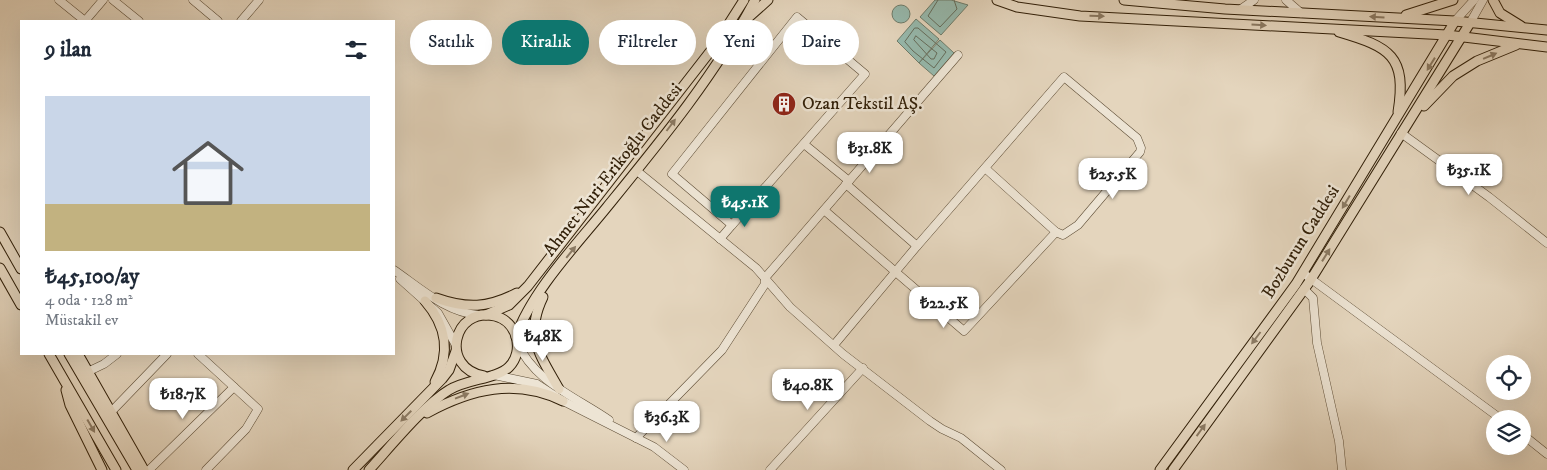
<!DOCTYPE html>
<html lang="tr">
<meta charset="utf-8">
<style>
:root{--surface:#fff;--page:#f6f6f7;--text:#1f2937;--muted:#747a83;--line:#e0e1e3;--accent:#0f766e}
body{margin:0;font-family:"IM FELL DW Pica",serif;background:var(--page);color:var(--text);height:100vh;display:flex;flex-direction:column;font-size:19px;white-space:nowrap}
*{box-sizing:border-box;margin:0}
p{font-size:16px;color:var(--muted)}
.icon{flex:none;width:28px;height:28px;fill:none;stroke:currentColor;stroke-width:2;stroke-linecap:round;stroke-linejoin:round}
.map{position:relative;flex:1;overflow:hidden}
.drawer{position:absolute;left:20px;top:20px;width:375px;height:335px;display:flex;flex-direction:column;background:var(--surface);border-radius:0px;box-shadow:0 5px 20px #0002}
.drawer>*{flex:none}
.banner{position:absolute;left:410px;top:20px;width:475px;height:45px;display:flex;gap:10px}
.buttons{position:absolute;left:1486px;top:355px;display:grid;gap:10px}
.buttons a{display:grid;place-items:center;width:45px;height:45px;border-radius:50%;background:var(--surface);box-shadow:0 5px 20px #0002;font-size:25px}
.price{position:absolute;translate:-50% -42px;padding:0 11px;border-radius:10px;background:#fff;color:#222;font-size:16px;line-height:32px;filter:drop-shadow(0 1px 2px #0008)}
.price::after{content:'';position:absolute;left:50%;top:30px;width:15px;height:11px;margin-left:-8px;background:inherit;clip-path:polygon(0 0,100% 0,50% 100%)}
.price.active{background:var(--accent);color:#fff}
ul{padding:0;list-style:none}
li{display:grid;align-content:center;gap:10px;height:265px;padding:0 25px}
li+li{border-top:1px solid var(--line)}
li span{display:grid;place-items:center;height:155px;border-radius:0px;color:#555}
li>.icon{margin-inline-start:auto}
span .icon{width:90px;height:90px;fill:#fffc;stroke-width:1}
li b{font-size:21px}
h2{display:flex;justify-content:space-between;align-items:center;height:60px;padding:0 25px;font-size:21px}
.pill{padding:0 18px;border-radius:22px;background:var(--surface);box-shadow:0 5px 20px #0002;font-size:18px;line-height:45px}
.pill.active{background:var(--accent);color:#fff}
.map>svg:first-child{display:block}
.water{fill:#96b9ad;stroke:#6e7c6b}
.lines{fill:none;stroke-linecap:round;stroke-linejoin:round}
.shore{stroke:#646c5b;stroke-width:1}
.minor-casing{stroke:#5e4d36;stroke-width:9}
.major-casing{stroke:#322009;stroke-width:11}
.minor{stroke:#ede4d4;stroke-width:8}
.major{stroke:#e4d5bd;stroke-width:9}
.oneway{fill:#8b7a63}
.labels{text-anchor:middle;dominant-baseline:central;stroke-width:5;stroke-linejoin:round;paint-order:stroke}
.poi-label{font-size:18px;fill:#322009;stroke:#ede4d4;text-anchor:start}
.street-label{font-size:18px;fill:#322009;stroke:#ede4d4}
</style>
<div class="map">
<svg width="1547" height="470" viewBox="0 0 1547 470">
<rect width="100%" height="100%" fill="#e4d5bd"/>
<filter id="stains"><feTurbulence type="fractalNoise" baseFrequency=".004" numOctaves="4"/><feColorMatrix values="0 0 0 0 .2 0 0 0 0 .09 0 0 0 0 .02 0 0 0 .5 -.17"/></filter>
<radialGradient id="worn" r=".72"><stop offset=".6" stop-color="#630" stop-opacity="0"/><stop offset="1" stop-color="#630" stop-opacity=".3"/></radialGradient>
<g class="water">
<polygon points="935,0 951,0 968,5 941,35 920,17"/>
<circle cx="901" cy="14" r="9"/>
<polygon points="916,19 939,39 919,63 897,41"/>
<polygon points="940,40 954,53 934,76 919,63"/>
</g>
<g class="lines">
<g class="shore">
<polyline points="938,0 928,16 940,27 957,9 954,0"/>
<polygon points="915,28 918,28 946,52 934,68 913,51 905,42"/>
<polygon points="916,36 937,53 934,59 931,59 914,40"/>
</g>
<g class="minor-casing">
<g id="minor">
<polyline points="59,0 85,21"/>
<polyline points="113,0 139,21"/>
<polyline points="193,0 218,21"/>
<polyline points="1286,0 1301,13"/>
<polyline points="1241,9 1254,0"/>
<polygon points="797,17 865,74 732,225 672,174"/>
<polyline points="85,21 103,0"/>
<polyline points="241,21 259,0"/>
<polyline points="1455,21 1474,0"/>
<polyline points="1470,23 1483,0"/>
<polyline points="1401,133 1489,197 1547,243"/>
<polyline points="804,144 849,181"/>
<polyline points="637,171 756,268 790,307 843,354 930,421 942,429 961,438 1001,470"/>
<polyline points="846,184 917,246 1064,77 1137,138 1141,148 1140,152 1078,225 1063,235 1056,232 985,168"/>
<polyline points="824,210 964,331 1056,232"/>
<polyline points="720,239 732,225"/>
<path d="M394,270c26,18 53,43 85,45"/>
<polyline points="1303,273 1501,419"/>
<polyline points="400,279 438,313 456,345"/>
<polyline points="1304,289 1313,298 1317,343 1339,441 1342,470"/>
<path d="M517,342c17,40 59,55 92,78"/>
<polyline points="834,345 917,246"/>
<polyline points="198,354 258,409 246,429 206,470"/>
<polyline points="83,374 104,364 117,354"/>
<polyline points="494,375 537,384 563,401 654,447 684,470"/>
<polyline points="111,412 167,354"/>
<polyline points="1522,434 1547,454"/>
<polyline points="636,438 722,350 765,284 765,278 958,55"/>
<polyline points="149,470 234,387"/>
<polyline points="770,470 863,368"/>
</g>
</g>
<g class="major-casing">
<g id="major">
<polyline points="997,0 1017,7 1080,16 1447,35 1547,47"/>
<polyline points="1124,0 1225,9 1455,21 1547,30"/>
<polyline points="1493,0 1500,13 1521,26"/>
<polyline points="1406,15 1453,0"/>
<polyline points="749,17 768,0"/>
<path d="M1339,32c51,15 68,24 59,80"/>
<polyline points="1424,106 1453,76 1477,61 1516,45"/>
<polyline points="0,232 21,269"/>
<polyline points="0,268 21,305"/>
<path d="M543,297c-19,39 -3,58 16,92"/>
<path d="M436,298c31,11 52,10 81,-5"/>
<path d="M425,301c21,24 26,52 10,81"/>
<polyline points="486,315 509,305 528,286 716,44 744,0"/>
<path d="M516,337c15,-45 62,-94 91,-130 53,-65 109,-133 148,-207"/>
<polyline points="49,354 116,470"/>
<polyline points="69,354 137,470"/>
<polyline points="78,354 144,470"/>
<polyline points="66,390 70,405 102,470"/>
<path d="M427,413c44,-24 88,-35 136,-12"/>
<polyline points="353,470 442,379 449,370 456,351"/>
<path d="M369,470c21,-23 55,-65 80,-80 17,-11 48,-11 60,-23 16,-16 8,-46 -14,-51 -42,-10 -56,52 -11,60"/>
<polyline points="1160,470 1296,284 1455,21"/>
<polyline points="1173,470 1310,281 1470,23"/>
</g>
</g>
<use href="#minor" class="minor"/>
<use href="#major" class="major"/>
</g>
<defs><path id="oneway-solid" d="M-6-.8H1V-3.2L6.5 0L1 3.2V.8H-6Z" transform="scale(1.25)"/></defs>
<g class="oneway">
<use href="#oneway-solid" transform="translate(1097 16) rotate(2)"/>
<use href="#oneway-solid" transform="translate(1377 17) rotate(-177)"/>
<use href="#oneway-solid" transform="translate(1259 25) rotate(3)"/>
<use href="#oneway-solid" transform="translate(1490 56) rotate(-23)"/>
<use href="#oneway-solid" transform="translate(1431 64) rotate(122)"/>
<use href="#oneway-solid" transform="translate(671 125) rotate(-53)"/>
<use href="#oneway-solid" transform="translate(1346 202) rotate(121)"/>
<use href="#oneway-solid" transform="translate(571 252) rotate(-51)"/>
<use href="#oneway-solid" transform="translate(1326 255) rotate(-58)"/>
<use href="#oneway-solid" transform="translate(1256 338) rotate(127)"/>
<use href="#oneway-solid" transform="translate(462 396) rotate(-21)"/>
<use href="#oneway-solid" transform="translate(406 416) rotate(135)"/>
<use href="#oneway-solid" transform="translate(91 426) rotate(60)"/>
<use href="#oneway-solid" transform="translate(1201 430) rotate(-54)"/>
</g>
<defs>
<g id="building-disc" transform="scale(1.25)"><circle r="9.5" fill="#8f2418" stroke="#ede4d4"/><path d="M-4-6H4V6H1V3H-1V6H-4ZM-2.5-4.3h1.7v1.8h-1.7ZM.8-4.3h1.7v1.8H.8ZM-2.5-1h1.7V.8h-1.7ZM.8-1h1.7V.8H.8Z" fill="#fff"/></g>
</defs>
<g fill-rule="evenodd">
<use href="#building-disc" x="784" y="104"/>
</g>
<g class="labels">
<g class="poi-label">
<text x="802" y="104">Ozan Tekstil AŞ.</text>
</g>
<g class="street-label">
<text transform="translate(613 170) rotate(-52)">Ahmet Nuri Erikoğlu Caddesi</text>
<text transform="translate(1301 242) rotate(-58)">Bozburun Caddesi</text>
</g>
</g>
<rect width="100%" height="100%" filter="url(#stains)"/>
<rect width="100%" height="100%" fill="url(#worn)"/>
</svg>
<div class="buttons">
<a><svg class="icon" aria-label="locate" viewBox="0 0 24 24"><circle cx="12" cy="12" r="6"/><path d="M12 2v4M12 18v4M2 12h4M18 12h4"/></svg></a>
<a><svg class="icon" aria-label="layers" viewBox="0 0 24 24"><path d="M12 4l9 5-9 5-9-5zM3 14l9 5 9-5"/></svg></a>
</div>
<b class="price" style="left:870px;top:174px">₺31.8K</b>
<b class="price" style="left:1469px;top:196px">₺35.1K</b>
<b class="price" style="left:1113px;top:200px">₺25.5K</b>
<b class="price active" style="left:745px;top:228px">₺45.1K</b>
<b class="price" style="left:944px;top:329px">₺22.5K</b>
<b class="price" style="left:543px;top:362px">₺48K</b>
<b class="price" style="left:808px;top:411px">₺40.8K</b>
<b class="price" style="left:183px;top:420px">₺18.7K</b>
<b class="price" style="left:667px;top:443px">₺36.3K</b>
<div class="banner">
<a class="pill">Satılık</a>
<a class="pill active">Kiralık</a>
<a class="pill">Filtreler</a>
<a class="pill">Yeni</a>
<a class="pill">Daire</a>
</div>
<section class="drawer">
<h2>9 ilan<svg class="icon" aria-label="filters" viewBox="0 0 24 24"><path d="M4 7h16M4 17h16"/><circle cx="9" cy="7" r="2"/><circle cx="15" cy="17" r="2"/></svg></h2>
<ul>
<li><span style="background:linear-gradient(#c9d6e8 70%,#c2b280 0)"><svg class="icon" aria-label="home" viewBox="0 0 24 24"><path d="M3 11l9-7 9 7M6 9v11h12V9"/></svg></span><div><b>₺45,100/ay</b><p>4 oda · 128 m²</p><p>Müstakil ev</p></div></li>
</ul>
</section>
</div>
